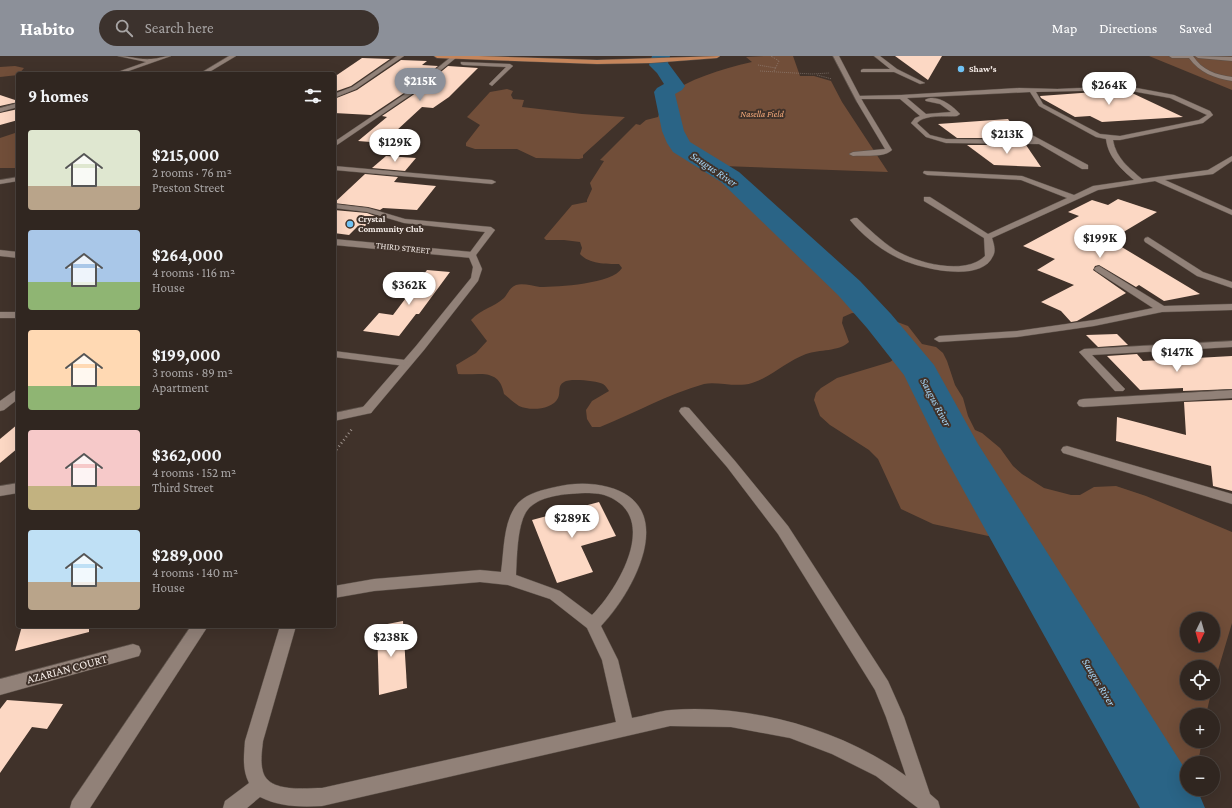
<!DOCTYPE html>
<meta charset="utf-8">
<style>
:root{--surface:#302620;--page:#3c322d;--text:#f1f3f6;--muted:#a8a5a5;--line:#4b433e;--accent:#8c9099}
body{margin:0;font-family:"Crimson Pro",serif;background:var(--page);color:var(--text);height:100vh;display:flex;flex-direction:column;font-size:15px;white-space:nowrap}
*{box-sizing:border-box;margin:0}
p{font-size:13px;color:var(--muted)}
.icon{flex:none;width:22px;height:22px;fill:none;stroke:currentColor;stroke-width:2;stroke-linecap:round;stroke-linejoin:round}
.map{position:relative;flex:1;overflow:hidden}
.panel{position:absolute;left:16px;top:16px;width:320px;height:556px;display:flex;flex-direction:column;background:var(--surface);border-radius:4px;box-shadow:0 4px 16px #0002,0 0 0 1px var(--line)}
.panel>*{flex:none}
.needle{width:26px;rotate:185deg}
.buttons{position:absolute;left:1180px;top:556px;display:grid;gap:8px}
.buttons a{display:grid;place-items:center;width:40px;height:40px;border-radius:50%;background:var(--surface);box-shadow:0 4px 16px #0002,0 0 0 1px var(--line);font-size:20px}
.price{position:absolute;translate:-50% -34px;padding:0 9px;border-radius:14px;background:#fff;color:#222;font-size:13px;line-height:26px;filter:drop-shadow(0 1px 2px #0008)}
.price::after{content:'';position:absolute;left:50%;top:24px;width:12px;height:9px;margin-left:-6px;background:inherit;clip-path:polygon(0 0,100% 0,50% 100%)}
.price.current{background:var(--accent);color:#fff}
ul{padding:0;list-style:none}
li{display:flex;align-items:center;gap:12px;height:100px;padding:0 12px}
li span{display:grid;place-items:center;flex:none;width:112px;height:80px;border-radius:4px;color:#555}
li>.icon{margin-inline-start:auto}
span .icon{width:48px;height:48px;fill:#fffc;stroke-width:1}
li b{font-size:17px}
h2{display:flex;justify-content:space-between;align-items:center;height:48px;padding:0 12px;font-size:17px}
header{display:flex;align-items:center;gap:24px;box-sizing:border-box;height:56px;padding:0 20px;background:var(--accent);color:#fff}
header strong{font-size:19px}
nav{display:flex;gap:22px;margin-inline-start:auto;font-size:14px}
.search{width:280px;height:36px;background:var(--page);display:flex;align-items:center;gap:10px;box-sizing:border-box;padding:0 14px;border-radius:22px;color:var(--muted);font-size:15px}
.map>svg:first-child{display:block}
.green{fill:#714e39;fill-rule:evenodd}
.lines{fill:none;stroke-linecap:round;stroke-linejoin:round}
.river{fill:#2a6486;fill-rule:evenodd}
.building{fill:#fcd8c4}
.lane-casing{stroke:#5c5149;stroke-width:1}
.street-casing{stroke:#5c5149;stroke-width:1}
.primary-casing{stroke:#5c5149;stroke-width:1}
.path-far1{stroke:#a1958f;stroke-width:1;stroke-dasharray:0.5 1.5;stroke-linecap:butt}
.path{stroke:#a1958f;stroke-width:2.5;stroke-dasharray:1 3;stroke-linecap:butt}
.lane{fill:#918178;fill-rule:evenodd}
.street{fill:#918178;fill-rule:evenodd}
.primary{fill:#c5855b;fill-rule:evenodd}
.poi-dot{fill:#6fc2f4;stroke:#40322a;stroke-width:1.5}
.labels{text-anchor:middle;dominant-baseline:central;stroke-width:4;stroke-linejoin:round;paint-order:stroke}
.far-poi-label{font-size:9px;font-weight:bold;fill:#f5ece7;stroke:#40322a;text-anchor:start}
.far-park-label{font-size:9px;font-style:italic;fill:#f9ac7c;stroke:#40322a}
.far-street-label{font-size:9px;fill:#f5ece7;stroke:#40322a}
.water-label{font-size:11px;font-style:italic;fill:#a6d6f6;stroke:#40322a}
.near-street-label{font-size:12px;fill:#f5ece7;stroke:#40322a}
</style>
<header>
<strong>Habito</strong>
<div class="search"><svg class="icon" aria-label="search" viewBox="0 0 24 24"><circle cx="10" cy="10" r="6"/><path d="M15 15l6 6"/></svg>Search here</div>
<nav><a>Map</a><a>Directions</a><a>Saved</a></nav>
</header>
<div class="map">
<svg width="1232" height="752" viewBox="0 0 1232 752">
<rect width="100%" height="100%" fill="#40322a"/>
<g class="green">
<path d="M764,0h29l7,20h14l17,5 11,21 46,70 -165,-6 38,37 126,108 5,9 16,6 14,18 14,3 7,6 4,8 8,24 8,13 5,18 7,14 7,3 18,15 13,18 9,8 22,14 27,7h9l14,-8 22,-1 30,10 86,36v91l-19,64v-20h-26v26h24l-5,22h-19v26h15l-4,22h-11v26h10l-1,19h-30l-54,-87 -97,-166 -10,-13 -12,-5 -60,-13 -32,-15 -23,-50 -9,-9 -39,-25 -10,-9 -6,-16 2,-7 5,-5 16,-10 53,-16 8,-6 -3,-9 -10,-5 -23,-28 -10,-1 -9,4 -1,6 7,19c-11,10 -29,7 -43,12 -19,7 -35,23 -54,29 -16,5 -35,-2 -48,1 -36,10 -69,29 -104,43h-8l-5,-8 -1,-9 6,-9 17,-10c-2,-3 -3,-5 -6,-7 -6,-3 -33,-6 -39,-2 -7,4 -3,10 -6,16 -6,12 -28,13 -39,8 -5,-3 -10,-8 -15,-12 -5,-27 -26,-18 -46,-20l-2,-9 20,-12 11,-12 -16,-21c11,-12 22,-12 33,-22 4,-4 5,-10 12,-13 7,-2 17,1 24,2 18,0 73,-3 82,-19l-3,-4c-13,0 -30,0 -39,-10l2,-6 -2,-6 -16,-2h-18l-2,-2 28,-33 15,-3v-2l5,-11 -2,-6 14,-22 -4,-1 36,-36 4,1 6,-5 12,-3 2,-6 3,-2v-12c27,-18 57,-28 89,-35l-6,-5zM1187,563h26v26h-26z"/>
<polygon points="1149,0 1232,0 1232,34"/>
<polygon points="15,10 24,12 18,19 0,21 0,11"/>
<polygon points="507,33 513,35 511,39 513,43 524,44 522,51 582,58 625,61 583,99 583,102 579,103 536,102 517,93 475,93 466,90 466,87 480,69 467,61 469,59 490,36"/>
<polygon points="18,76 18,112 0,112 0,82"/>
</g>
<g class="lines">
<polygon class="river" points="652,0 670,0 668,7 685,30 682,34 675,38 684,75 690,86 739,116 860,225 891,258 934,309 978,388 1187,716 1187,733 1197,733 1205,752 1140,752 940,392 904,319 867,272 838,239 721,126 673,96 667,87 662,75 654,36 657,32 664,28 657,17 649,9"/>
</g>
<g class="building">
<polygon points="895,0 942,0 928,24"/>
<polygon points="362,2 390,3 351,30 334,36 334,21"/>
<polygon points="401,4 427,5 422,9 438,10 407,35 371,59 334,57 334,43 357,34"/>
<polygon points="448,10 478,12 449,41 433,52 422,51 383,87 358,85 387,61 382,60 413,39"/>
<polygon points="1095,36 1132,37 1183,61 1102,66 1090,60 1075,61 1041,42 1040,40"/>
<polygon points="0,39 18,45 18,46 0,50"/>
<polygon points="18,53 18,64 0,69 0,57"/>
<polygon points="1008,63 1021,82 957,82 938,68"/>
<polygon points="967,89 1026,89 1041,111 994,109"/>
<polygon points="386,100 416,102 405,115 372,112"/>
<polygon points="365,118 398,121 394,126 436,130 417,154 383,152 380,154 368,151 334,147"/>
<polygon points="1118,143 1157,156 1110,184 1200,238 1164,245 1139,229 1136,231 1099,209 1095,210 1093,214 1126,237 1077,265 1071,266 1061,255 1041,246 1074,229 1037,214 1055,203 1023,190 1079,160 1068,156 1092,144 1108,149"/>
<polygon points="334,154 367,157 375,160 364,171 358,170 349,179 334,177"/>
<polygon points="427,214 450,216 419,258 416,258 399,280 363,275 379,257 393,259"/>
<polygon points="1117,278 1128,289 1098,291 1086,279"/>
<polygon points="1137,298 1143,305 1232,300 1232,333 1183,335 1183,332 1140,334 1107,300"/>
<polygon points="1232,344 1232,435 1213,430 1211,410 1116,385 1117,361 1186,379 1184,346"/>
<polygon points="18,368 18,392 0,407 0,383"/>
<polygon points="599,446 616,480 581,490 593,516 557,527 532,464"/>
<polygon points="403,565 407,632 379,639 377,570"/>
<polygon points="22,570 89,570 89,576 15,595"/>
<polygon points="7,644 63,648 47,673 32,671 0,717 0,653"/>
</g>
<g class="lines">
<g class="lane-casing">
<g id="lane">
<polygon points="874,0 880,0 897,13 925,27 920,28 894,16 861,16 861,14 863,13 890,13"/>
<path d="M1169,0h24c9,14 23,19 39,21v4c-18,-3 -32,-8 -43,-23h-17z"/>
<polygon points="1195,0 1232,1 1232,5 1198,2"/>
<polygon points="461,6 510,8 513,10 492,30 489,28 506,11 463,9 461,8"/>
<path d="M1126,30l48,9 36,16 3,4 -10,8 -83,17h-7c3,18 16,28 29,39l66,-9 24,-14v5l-19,13 -48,6 67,30v5l-77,-34 -57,9 -106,48c2,6 4,13 1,18 -12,28 -75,12 -95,2 -17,-8 -36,-23 -48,-38l4,-2h3c12,11 24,23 38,32 22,13 70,26 90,6l-1,-18 -60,-37v-4h6l58,37 79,-36 -46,-18 -94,-5 -4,-2 1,-2 98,5 52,19 19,-9 41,-6c-13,-11 -26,-23 -28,-41l-10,-2 -57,-31 -9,-14 -123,6 19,16 25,-2 -11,-8 -14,-3 -1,-1c11,-7 28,6 35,14l-3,2c-11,1 -32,-2 -40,7l13,12 16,4 85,1 -14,-9 -1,-1 3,-2 69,37v4h-6l-43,-25 -93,-1 -20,-6 -15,-14 4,-5 5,-2 -20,-17h-42l-2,-1v-2l45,-1 118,-7 38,1zM1126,34l44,8 37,17 -8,5 -79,16 -20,-2 -57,-30 -7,-12z"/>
<path d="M860,44l3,2 29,48c-8,8 -28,5 -39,6l-4,-2 4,-2 32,-3 -28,-47z"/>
<polygon points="18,121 18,125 0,128 0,124"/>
<polygon points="334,148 368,152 405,163 491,171 495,174 476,199 482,213 478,225 424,294 371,357 363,357 361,354 363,351 416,290 471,222 473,211 468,199 485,176 404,167 367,156 334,152"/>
<polygon points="1148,181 1203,216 1232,226 1232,232 1197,220 1145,186 1144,184 1145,182"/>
<polygon points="0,194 18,196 18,202 0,200"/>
<polygon points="1099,210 1164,250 1232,248 1232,254 1162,256 1094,270 1017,281 939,286 934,283 939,280 1017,275 1094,264 1153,252 1096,215 1094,213 1096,211"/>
<polygon points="1232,285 1232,291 1092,299 1123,331 1125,333 1123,335 1115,335 1079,296 1084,293"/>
<polygon points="1232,334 1232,342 1083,351 1079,350 1077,347 1079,344 1083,343"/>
<path d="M685,351l4,1 46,53 53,65 100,155 16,36 26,77 8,7 2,7h-22l-42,-32 -44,-22 -42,-16 -59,-11 -61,-1 -348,80c-22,1 -42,1 -62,-9l-13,11h-24l2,-7 24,-18c-7,-14 -5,-27 -4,-42l35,-115h16l-33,115c-1,10 -3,21 0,31 6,21 43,16 59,16l294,-66 -14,-62 -15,-32 -37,-29 -42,-14 -28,-3 -106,9 -40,7v-12l40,-7 106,-9 21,2c3,-20 2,-47 14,-65 8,-12 23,-16 36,-19 20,-5 38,-6 57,-1 72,19 26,105 -7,139l17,34 14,58c13,-2 26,-7 39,-8 80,-6 170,19 235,66l-20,-59 -11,-27 -97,-156 -51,-67 -46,-53 -2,-3 2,-3zM583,437c8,0 17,0 24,3 54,21 11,93 -15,119l-32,-24 -44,-16c1,-17 1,-48 10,-63 11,-17 40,-18 57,-19z"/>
<polygon points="1067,390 1232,438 1232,448 1063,397 1061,394 1063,391"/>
<polygon points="191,570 208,570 90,752 70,752 72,745"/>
</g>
</g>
<g class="street-casing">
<g id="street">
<path d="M118,0c11,0 22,4 33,3 7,0 13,-3 20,-3l-51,18h-8l34,-12z"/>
<polygon points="229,0 236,0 206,18 199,18"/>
<polygon points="397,0 404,0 356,33 334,42 334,38 352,31"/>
<polygon points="452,0 457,1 412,38 334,91 334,86 408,36"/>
<polygon points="833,0 839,0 863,46 862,47 857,46"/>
<polygon points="18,47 18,51 0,56 0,52"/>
<polygon points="334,110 492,124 496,126 492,128 334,114"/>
<polygon points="334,183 472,196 476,199 472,202 334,189"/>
<rect x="0" y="256" width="18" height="6"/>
<polygon points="334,295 405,304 410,307 405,310 334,301"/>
<polygon points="18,334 18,343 4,354 0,355 0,345 14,335"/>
<polygon points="367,350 371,351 373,354 371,357 334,365 334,357"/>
<polygon points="18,427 18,437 0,440 0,430"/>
<polygon points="133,588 139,590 141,595 139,600 0,639 0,623"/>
</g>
</g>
<g class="primary-casing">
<polygon id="primary" points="434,0 479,0 597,4 720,0 717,2 651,7 597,8 437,2"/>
</g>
<g class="path-far1">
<polyline points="771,0 779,5 774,15"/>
<polyline points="758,9 776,12"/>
<polyline points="760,15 812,18 829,17"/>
<polyline points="817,19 832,23"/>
</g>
<polyline class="path" points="334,397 352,373"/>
<use href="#lane" class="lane"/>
<use href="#street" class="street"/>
<use href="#primary" class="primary"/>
</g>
<g class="poi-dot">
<circle cx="961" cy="13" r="4"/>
<circle cx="350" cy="168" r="4"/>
</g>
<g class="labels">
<g class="far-poi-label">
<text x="969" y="13">Shaw's</text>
<text x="358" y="163">Crystal<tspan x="358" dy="10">Community Club</tspan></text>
</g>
<g class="far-park-label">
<text x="762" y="58">Nasella Field</text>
</g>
<g class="far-street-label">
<text transform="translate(403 192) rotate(6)">THIRD STREET</text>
</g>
<g class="water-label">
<text transform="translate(714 113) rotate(34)">Saugus River</text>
<text transform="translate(936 346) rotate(62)">Saugus River</text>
<text transform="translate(1099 626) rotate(59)">Saugus River</text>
</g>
<g class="near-street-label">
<text transform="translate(67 613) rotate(-15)">AZARIAN COURT</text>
</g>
</g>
</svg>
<div class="buttons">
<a><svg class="needle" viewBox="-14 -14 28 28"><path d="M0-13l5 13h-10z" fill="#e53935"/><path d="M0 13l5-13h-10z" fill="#a8a5a5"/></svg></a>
<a><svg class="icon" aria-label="locate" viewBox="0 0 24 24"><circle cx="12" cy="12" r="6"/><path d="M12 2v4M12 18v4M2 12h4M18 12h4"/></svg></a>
<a>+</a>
<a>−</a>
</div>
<b class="price current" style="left:420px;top:46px">$215K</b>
<b class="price" style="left:1109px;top:50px">$264K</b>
<b class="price" style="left:1007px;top:99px">$213K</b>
<b class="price" style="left:395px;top:107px">$129K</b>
<b class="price" style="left:1100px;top:203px">$199K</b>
<b class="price" style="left:409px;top:250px">$362K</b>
<b class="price" style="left:1177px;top:317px">$147K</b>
<b class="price" style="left:572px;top:483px">$289K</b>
<b class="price" style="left:391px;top:602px">$238K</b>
<section class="panel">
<h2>9 homes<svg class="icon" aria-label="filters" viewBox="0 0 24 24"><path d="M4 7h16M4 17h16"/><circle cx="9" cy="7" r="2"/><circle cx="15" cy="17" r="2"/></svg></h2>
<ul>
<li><span style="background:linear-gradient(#dfe7d0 70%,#b9a48a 0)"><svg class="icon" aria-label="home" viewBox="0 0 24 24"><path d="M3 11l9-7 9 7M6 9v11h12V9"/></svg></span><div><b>$215,000</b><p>2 rooms · 76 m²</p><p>Preston Street</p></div></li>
<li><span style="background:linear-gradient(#a9c7e8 65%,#8fb573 0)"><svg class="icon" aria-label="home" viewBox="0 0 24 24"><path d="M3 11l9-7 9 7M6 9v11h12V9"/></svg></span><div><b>$264,000</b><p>4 rooms · 116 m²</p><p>House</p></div></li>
<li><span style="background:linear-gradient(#ffd9b3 70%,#8fb573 0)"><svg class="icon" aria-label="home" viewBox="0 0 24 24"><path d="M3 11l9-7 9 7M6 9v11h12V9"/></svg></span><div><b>$199,000</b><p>3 rooms · 89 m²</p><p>Apartment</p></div></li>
<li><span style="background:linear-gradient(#f6c9c9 70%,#c2b280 0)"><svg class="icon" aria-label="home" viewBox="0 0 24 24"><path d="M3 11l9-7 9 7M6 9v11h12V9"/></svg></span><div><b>$362,000</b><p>4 rooms · 152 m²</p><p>Third Street</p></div></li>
<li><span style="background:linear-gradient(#bfe0f5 65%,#b9a48a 0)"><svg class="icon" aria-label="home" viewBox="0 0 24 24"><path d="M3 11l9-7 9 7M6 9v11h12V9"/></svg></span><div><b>$289,000</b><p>4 rooms · 140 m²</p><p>House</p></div></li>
</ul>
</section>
</div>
